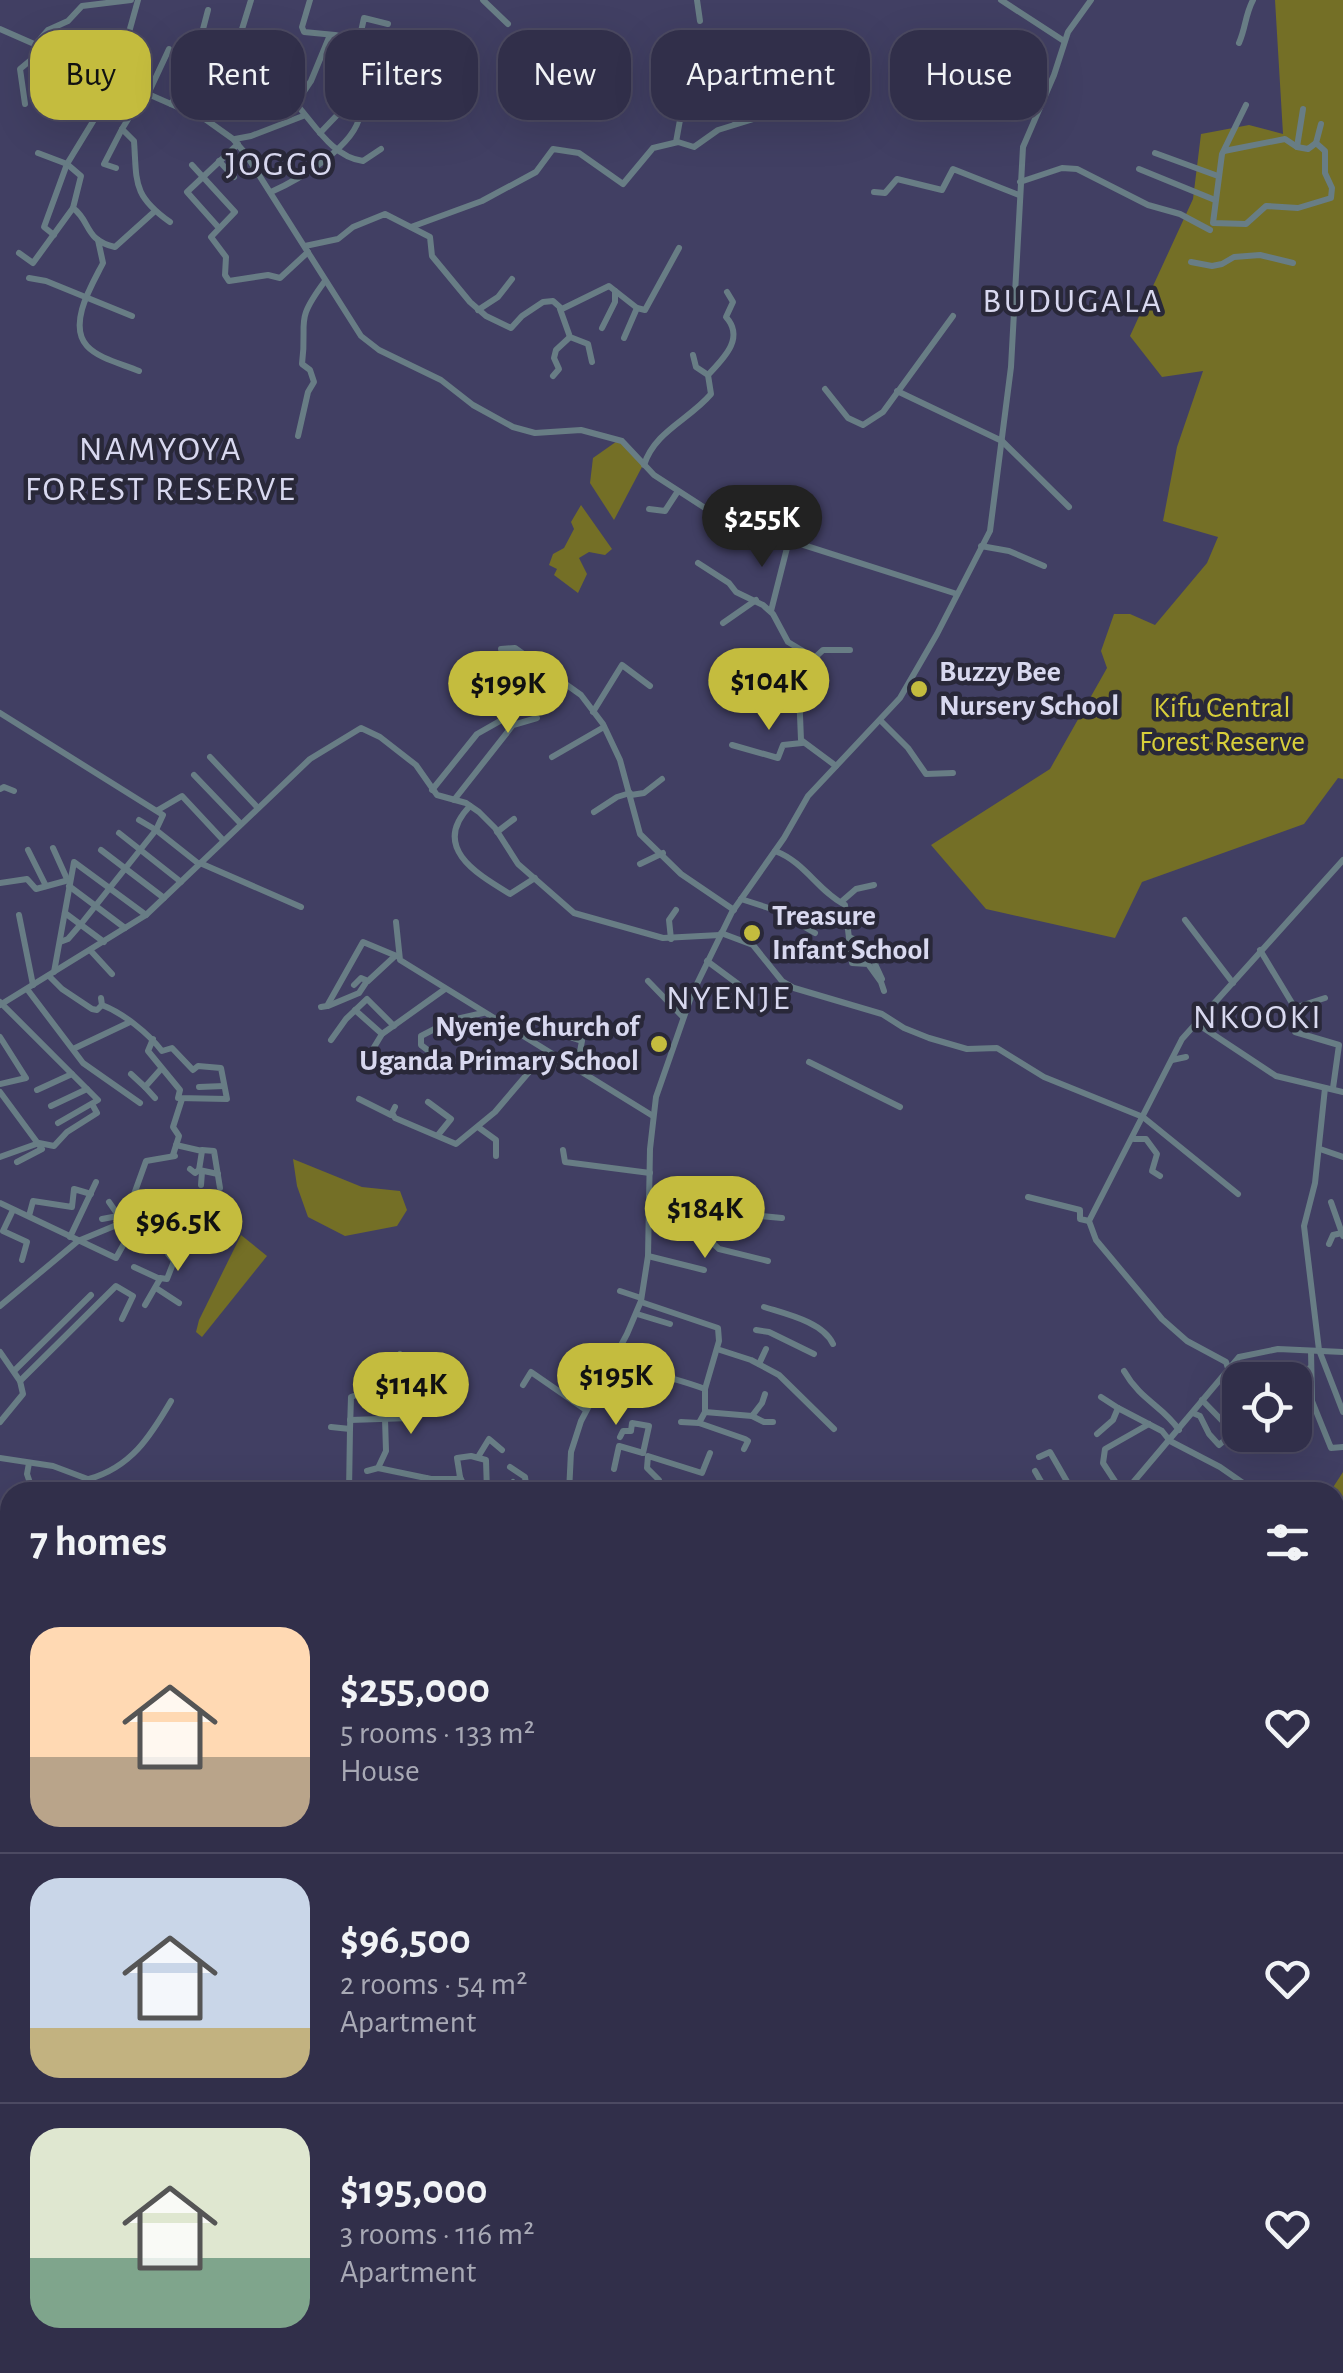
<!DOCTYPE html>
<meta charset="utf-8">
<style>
:root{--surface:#312f4a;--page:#393751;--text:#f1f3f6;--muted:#a8a9b5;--line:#4c4a62;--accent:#c4bc3e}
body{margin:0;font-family:"Alegreya Sans",sans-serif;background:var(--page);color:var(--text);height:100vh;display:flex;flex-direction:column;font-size:38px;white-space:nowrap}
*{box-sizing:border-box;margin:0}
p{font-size:32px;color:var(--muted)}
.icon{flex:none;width:55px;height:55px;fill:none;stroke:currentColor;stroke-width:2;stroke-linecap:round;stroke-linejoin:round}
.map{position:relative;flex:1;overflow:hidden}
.details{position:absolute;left:0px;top:1482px;width:1345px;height:892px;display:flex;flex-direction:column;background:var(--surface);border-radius:30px 30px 0 0;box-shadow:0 10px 40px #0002,0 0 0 2px var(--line)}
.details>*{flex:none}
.banner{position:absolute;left:30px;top:30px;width:1285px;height:90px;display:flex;gap:20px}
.tools{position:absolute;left:1222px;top:1362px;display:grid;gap:20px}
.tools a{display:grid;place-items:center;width:90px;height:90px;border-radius:20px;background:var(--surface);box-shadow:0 10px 40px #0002,0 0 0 2px var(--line);font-size:50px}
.price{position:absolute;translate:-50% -85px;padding:0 22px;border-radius:35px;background:var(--accent);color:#111;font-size:32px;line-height:65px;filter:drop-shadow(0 2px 5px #0008)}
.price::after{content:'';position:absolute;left:50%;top:60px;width:30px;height:22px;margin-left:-15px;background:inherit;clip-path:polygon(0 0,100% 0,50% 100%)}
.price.selected{background:#222;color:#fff}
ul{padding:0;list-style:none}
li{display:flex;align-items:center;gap:30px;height:250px;padding:0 30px}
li+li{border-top:2px solid var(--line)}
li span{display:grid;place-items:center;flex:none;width:280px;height:200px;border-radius:30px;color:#555}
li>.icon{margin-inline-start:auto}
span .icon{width:120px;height:120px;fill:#fffc;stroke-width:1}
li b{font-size:42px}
h2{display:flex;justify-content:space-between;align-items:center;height:120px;padding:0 30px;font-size:42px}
.tag{padding:0 35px;border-radius:30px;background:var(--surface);box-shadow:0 10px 40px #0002,0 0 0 2px var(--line);font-size:35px;line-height:90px}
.tag.selected{background:var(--accent);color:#111}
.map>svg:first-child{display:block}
.green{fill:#746f26}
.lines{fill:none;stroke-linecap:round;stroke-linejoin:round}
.minor{stroke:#687d85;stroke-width:6}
.major{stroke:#89b3c5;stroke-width:9}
.highway{stroke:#95c8de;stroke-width:11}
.poi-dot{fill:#c4bc3e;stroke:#292839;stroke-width:4}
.labels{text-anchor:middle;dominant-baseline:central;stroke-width:9;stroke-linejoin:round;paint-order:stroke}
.poi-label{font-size:30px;font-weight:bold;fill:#d8d8ef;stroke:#292839;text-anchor:start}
.park-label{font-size:30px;fill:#d7ce3a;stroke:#292839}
.quarter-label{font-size:35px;letter-spacing:2.5px;fill:#d8d8ef;stroke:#292839}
</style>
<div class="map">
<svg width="1343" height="2373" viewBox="0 0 1343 2373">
<rect width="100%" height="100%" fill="#413f63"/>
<g class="green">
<polygon points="1275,0 1343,0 1343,779 1338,778 1304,824 1142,882 1115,938 986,909 931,845 1050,769 1107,668 1101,651 1114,614 1130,614 1155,625 1207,563 1218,537 1163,521 1177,447 1203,371 1162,377 1130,336 1193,199 1201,134 1249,125 1283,134"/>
<polygon points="620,439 643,465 614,520 590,483 593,458"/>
<polygon points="581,505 612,549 605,555 589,552 579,558 587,574 578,593 554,575 557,569 549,565 553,554 564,548 574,529 571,522"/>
<polygon points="293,1159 362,1187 400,1191 407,1210 397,1226 345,1236 308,1217 297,1186"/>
<polygon points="241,1235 267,1256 202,1337 196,1332 199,1320"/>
<polygon points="1343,1472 1343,1698 1335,1694 1335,1492 1330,1492"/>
</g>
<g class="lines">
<g class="minor">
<polyline points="310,0 302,27 304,32 335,35 402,51 409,51 413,46 431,55 440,48"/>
<polyline points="483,0 508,24"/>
<polyline points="697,0 700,21"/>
<polyline points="1001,0 1064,41"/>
<polyline points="0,29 205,119 233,139 245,153 361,336 379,350 441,380 473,405 513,427 535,433 581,430 622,441 654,475 722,519 957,594"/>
<polyline points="359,41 364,18 388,24"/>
<path d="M1239,43c7,-16 6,-28 14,-43"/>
<polyline points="35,45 48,30 68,21 82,6 131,0"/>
<path d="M110,76l-10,34 -33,54 14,12 -8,32c18,13 11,32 42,39l40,-36"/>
<polyline points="116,79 138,0"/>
<path d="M270,89c30,-2 49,67 93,72l18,-12"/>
<polyline points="716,90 716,100 733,116 736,123"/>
<path d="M145,92l-23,37 12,12c3,41 -2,54 36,81"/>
<polyline points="148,94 169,49"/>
<polyline points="226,95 230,68 251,0"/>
<polyline points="296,103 311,81 330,35"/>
<polyline points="25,104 20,69 44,49"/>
<polyline points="171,104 192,71 208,10"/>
<polyline points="1246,105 1222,154 1213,223 1246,224 1266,206 1298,208 1331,198 1332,188 1325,173 1325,151 1316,143"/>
<polyline points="196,115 213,97 269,91 285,62 268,53"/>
<polyline points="320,133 341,111 353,85"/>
<polyline points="235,139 251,136 303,116"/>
<polyline points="676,142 682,109 679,98"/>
<polyline points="1316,143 1321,124"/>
<polyline points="1297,147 1303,109"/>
<polyline points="1224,151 1285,139 1297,147 1308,149 1316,143"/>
<polyline points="38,153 67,164 44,227 54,235"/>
<polyline points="1155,153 1218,176"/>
<polyline points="219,161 234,177"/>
<polyline points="192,165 235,212 211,237 226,257 225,275 229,281 268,275 280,278 308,252"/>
<polyline points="116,168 104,164 122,129"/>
<polyline points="1139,169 1215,200"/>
<polyline points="1020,182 1062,168 1077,169 1148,205 1180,214 1210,230"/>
<path d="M271,192c27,-12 85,-46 89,-78"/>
<polyline points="874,192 885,193 897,179 942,190 953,169 1019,195"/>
<polyline points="411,227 482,201 536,172 553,149 579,153 623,184 653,148 678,142 694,147 718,130 760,117"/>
<polyline points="219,228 187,192 238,144"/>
<path d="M98,240l5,23c-10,20 -36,61 -16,83 12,13 36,18 52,25"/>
<polyline points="305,246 338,239 353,227 385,214 430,237 432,256 470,302 486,316 511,328 522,316 543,302 553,301 562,309 609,286 637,308 645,310 679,248"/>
<polyline points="19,253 33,263 73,208"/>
<polyline points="1191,262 1212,266 1222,264 1234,257 1260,255 1293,263"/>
<polyline points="29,278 46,281 132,316"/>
<polyline points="560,309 570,337 588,344 592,362"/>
<polyline points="478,310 498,297 512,279"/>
<polyline points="602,328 615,302 615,291"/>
<polyline points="624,338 637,308"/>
<path d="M708,375c16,-17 37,-37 18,-58l7,-15 -6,-10"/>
<polyline points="553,376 559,369 554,358 556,350 570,337"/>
<polyline points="825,389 848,418 863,425 883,412 953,316"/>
<polyline points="897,391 1002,441 1069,507"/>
<path d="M298,436l10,-44 6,-10 -4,-12 -8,-6c6,-45 -9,-40 23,-83"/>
<path d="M644,465c11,-34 45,-45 67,-71l-3,-19 -12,-8 -3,-12"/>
<polyline points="649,509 665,511 678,491"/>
<polyline points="981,546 1009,551 1044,566"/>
<polyline points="698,563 729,583 736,592 763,605 773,614 788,642 803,651 810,675 799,691 801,740 836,766"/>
<polyline points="771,611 789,540"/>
<polyline points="723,623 756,600"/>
<polyline points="501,649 515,648 581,695 603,724 620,760 640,834 681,874 734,910"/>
<polyline points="809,663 823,650 850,650"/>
<polyline points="711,684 803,686"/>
<polyline points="593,712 622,665 650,686"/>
<polyline points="0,713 163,815 156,830 81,924 68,939 60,942"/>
<polyline points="881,721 908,748 926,774 953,773"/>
<polyline points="732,745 778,758 783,745 802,743"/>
<polyline points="210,757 258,808"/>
<polyline points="552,757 604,727"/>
<polyline points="194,775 241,824"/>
<polyline points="0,789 4,787 14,791"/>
<polyline points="432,790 477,734 542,697 554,674"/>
<polyline points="631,795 644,793 662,779"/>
<polyline points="454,800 513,725 537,718"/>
<path d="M470,806c-40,41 7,68 40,88l25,-16"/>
<polyline points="158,810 182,796 223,840"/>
<polyline points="594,812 617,797 630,793"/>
<polyline points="139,820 156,830 199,864"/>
<polyline points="497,832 514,819"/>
<polyline points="119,833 181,882"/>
<polyline points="53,848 67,879"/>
<polyline points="28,850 46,886"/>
<polyline points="101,850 164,898"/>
<path d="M775,851c30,11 43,40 70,54l7,58 16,1 13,18 3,9"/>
<polyline points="200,863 301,907"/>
<polyline points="640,864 663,853"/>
<polyline points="0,883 27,879 36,889 69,880"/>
<polyline points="69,886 125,928"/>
<polyline points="741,899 775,910 815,933"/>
<polyline points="841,902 856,889 874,885"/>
<polyline points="65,913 104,942"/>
<polyline points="19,915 33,985"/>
<polyline points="1185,920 1233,983"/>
<polyline points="396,922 400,960 653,1116"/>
<polyline points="721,933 753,945 782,981 794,988 882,1014 904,1028 929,1038 967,1049 997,1048 1044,1077 1143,1117 1238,1194"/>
<polyline points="849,937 877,950 879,957 875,964 882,979"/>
<polyline points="671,939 669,920 676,910"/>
<polyline points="90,950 112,974"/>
<polyline points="1260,950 1292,1003 1295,1032 1339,1045 1333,1088"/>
<polyline points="707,961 738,984"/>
<polyline points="54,972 74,862 146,915"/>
<polyline points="49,976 62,989 92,1009 97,1010 102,1005"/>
<polyline points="648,981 683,1017"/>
<polyline points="354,985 361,978 368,981 395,956"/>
<polyline points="27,989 83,1063 140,1103"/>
<path d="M101,998l1,7c21,8 46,28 60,46l10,-3 21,22 5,-4 23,2 6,31 -49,-1 2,-8 -32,-39 5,-12"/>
<polyline points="0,1002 98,1100 58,1123"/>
<polyline points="0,1005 146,915 310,759 361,728 380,737 416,765 437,795 466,803 479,812 495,828 518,864 574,913 663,938 720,935"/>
<polyline points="328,1006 359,993 367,981"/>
<polyline points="321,1007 327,1006 363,942 399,957"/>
<polyline points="1294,1008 1325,998"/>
<polyline points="355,1010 382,1034"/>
<polyline points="1196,1023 1276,1076 1343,1092"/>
<polyline points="489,1032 499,1020"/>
<polyline points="563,1035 582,1041 577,1067"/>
<polyline points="0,1037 26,1078 0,1084"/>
<polyline points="331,1040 346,1019 367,999 394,1026"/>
<polyline points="73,1049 130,1022"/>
<polyline points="434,1055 421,1045 421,1036 452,1020 483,1013"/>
<polyline points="1172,1060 1186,1057"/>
<polyline points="809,1062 900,1107"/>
<polyline points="362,1067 382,1034 445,989"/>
<polyline points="131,1074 145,1087"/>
<polyline points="199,1087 224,1086"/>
<polyline points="1325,1088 1315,1183 1304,1226 1319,1350 1343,1412"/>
<polyline points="37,1090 72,1074"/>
<polyline points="0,1092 42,1149 17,1162"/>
<polyline points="155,1098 145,1087 161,1069"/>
<polyline points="359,1099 391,1115"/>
<polyline points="428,1102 451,1119 438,1135"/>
<polyline points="51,1106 87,1089"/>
<polyline points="395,1107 392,1113 395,1118 456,1144 495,1112 535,1065 571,1064"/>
<polyline points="478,1127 496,1140 496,1156"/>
<polyline points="1134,1139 1146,1139 1157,1154 1152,1171 1160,1176"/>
<polyline points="176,1145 202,1151 199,1170 195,1173 190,1169"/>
<polyline points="1320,1149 1343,1157"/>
<polyline points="202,1150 214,1151 220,1188"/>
<polyline points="563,1150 565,1162 650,1173"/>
<polyline points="173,1155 179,1136 173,1127 182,1099"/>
<polyline points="0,1157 39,1143 54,1146 67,1132 97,1113 92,1104"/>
<polyline points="199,1170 218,1174"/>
<polyline points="201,1185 202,1172"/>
<polyline points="649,1196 695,1217 729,1213 782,1218"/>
<polyline points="1028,1197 1080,1210 1080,1219 1089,1221"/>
<polyline points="109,1202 118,1215"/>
<polyline points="1331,1202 1343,1236"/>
<polyline points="0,1203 116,1258 126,1240 124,1222 146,1161 175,1156"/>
<polyline points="13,1210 3,1231 27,1242 22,1260"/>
<polyline points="29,1216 33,1201 72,1207 74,1189 91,1194"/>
<polyline points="126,1218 153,1229 170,1231 177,1214"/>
<polyline points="102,1219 118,1216 122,1223"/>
<polyline points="649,1219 660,1219 704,1235 719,1249 768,1261"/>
<polyline points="70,1237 96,1182"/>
<polyline points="1329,1244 1333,1235 1342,1233"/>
<polyline points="648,1256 704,1270"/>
<polyline points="134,1267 160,1279 145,1305"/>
<polyline points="160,1278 167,1279 174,1261 168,1254 171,1230"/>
<polyline points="156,1288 179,1303"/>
<polyline points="620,1291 641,1298"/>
<polyline points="641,1302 718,1328 719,1341 705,1389 705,1412 752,1416 762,1403 765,1394"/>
<polyline points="0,1306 78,1241 124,1222"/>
<path d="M764,1307c22,7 59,15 69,37"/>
<polyline points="637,1314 670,1324"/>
<polyline points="756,1330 769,1332 814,1354"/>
<polyline points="720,1350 751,1360 779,1375 834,1429"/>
<polyline points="1311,1351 1312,1401 1331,1448 1343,1447"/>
<polyline points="0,1352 20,1381 23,1394 0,1422"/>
<path d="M613,1358c30,15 61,19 92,31"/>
<polyline points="759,1364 766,1349"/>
<polyline points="1228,1368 1226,1362 1187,1341 1162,1319 1096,1240 1089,1221 1182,1039 1343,860"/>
<polyline points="1287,1369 1294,1375 1310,1368"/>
<polyline points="14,1371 91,1295"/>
<path d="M1124,1371c17,30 39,35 55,59"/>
<polyline points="20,1381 116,1286 133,1296 122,1319"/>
<polyline points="523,1385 531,1372 586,1410"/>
<polyline points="597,1388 632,1391"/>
<polyline points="1101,1397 1118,1408"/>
<polyline points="1202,1400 1234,1433"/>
<polyline points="1193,1413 1200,1416 1209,1434 1219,1445 1233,1433 1249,1445"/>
<polyline points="752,1416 764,1422 773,1422"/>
<polyline points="350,1420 410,1418 437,1384"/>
<polyline points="681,1422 699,1423 705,1412"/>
<polyline points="699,1423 745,1439 748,1441 744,1449"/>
<polyline points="331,1427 350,1429 349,1492"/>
<polyline points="350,1429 351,1397 370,1390 400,1354"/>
<polyline points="1097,1434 1113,1420 1118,1408 1162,1431 1170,1441 1220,1467 1256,1492"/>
<polyline points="620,1437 623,1431 631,1431 632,1423 649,1426 643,1453"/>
<polyline points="478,1457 489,1439 502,1450"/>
<polyline points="1039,1457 1050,1452 1073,1492"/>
<polyline points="0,1458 53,1466 93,1481 97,1492"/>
<polyline points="29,1463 27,1474 33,1492"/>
<polyline points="510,1467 525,1477 527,1492"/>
<polyline points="378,1468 431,1479 457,1479 460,1477 457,1458 471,1456 486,1460 487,1492"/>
<polyline points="614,1469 619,1446 643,1453"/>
<polyline points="367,1471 378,1468 386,1451 385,1419"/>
<polyline points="1035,1471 1047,1492"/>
<polyline points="460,1477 467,1492"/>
<path d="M89,1479c42,-12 61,-42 82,-78"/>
<polyline points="513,1482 523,1492"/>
<polyline points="1016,1489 1018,1492"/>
<polyline points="424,1492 426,1478"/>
<polyline points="442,1492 450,1480"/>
<polyline points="569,1492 571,1452 581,1421 627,1334 641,1301 648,1256 650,1149 656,1097 692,994 732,912 784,838 808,796 900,698 937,634 990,531 1011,367 1023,147 1054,75 1068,32 1091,0"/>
<polyline points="661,1492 659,1480 647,1468 648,1456 702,1473 710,1453"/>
<polyline points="1122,1492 1103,1463 1105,1449 1149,1424"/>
<polyline points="1125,1492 1239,1357 1278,1349 1343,1352"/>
<polyline points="1335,1542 1343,1547"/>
<polyline points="0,1874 10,1885"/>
<polyline points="1335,1881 1343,1878"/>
<polyline points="0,1912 10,1887"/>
<polyline points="0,1922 10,1926"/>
<polyline points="0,1940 10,1944"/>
<polyline points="0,1967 4,1970 10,1967"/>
<polyline points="1,2027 10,2033"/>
<polyline points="0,2029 10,2017"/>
<polyline points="0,2147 10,2140"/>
<polyline points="0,2212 10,2195"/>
<polyline points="1338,2230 1343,2229"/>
<polyline points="0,2233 10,2237"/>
<polyline points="0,2271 10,2275"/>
<polyline points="0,2311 10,2310"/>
<polyline points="1335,2328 1343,2321"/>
<polyline points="48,2365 50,2373"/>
<polyline points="75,2365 77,2373"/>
<polyline points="118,2365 119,2373"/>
<polyline points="231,2365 232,2373"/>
<polyline points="270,2365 271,2373"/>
<polyline points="389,2365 390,2373"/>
<polyline points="622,2365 628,2373"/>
<polyline points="654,2365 666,2373"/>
<polyline points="701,2365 704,2373"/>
<polyline points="725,2365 726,2373"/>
<polyline points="574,2372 583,2373"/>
<polyline points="976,2372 984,2373"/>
<polyline points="453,2373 459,2365"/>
<polyline points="551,2373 552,2371"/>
<polyline points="600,2373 609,2365"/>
<polyline points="800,2373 833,2373"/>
<polyline points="898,2373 904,2365"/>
<polyline points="1007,2373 1008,2365"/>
<polyline points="1029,2373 1031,2365"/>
<polyline points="1053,2373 1054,2365"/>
<polyline points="1241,2373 1245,2365"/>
<polyline points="1297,2373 1302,2365"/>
</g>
<g class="major">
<polyline points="769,2373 818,2366 863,2373"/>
<polyline points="1331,2373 1343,2362"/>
</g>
<g class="highway">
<polyline points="0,1752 10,1759"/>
<polyline points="151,2365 151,2373"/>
</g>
</g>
<g class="poi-dot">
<circle cx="919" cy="689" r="10"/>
<circle cx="752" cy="933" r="10"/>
<circle cx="659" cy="1044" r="10"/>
</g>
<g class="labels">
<g class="poi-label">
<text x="939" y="672">Buzzy Bee<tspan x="939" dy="34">Nursery School</tspan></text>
<text x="772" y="916">Treasure<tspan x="772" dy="34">Infant School</tspan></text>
<text x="639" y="1027" text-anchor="end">Nyenje Church of<tspan x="639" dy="34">Uganda Primary School</tspan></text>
</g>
<g class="park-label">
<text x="1222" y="708">Kifu Central<tspan x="1222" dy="34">Forest Reserve</tspan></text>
</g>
<g class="quarter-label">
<text x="280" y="164">JOGGO</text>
<text x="1073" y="301">BUDUGALA</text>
<text x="161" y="449">NAMYOYA<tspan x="161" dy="40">FOREST RESERVE</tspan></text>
<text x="729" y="998">NYENJE</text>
<text x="1258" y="1017">NKOOKI</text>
</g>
</g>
</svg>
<div class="tools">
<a><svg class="icon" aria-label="locate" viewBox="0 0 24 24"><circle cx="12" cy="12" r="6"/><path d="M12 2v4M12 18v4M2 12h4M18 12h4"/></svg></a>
</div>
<b class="price selected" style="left:762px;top:570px">$255K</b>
<b class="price" style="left:769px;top:733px">$104K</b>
<b class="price" style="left:508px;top:736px">$199K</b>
<b class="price" style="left:705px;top:1261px">$184K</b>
<b class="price" style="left:178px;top:1274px">$96.5K</b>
<b class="price" style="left:616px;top:1428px">$195K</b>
<b class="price" style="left:411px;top:1437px">$114K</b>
<div class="banner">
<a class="tag selected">Buy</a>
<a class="tag">Rent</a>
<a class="tag">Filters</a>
<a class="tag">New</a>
<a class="tag">Apartment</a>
<a class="tag">House</a>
</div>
<section class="details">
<h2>7 homes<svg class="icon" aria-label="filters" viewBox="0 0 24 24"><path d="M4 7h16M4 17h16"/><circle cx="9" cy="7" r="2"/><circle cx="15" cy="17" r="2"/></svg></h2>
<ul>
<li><span style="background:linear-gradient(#ffd9b3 65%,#b9a48a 0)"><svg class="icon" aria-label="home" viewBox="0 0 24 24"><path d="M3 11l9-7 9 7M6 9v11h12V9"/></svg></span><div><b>$255,000</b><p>5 rooms · 133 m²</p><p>House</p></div><svg class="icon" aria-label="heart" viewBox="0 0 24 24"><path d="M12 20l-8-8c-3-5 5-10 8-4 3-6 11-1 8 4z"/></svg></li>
<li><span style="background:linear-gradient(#c9d6e8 75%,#c2b280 0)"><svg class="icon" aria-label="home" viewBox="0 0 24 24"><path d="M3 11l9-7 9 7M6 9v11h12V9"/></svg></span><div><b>$96,500</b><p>2 rooms · 54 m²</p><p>Apartment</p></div><svg class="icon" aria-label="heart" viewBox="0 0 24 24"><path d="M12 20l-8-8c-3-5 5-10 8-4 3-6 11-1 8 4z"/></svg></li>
<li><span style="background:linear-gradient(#dfe7d0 65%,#7fa58c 0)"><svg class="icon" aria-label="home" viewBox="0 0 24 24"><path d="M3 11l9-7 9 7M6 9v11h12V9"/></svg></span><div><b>$195,000</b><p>3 rooms · 116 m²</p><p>Apartment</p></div><svg class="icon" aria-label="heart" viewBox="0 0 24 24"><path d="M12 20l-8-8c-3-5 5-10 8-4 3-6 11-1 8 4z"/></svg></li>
</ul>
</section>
</div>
